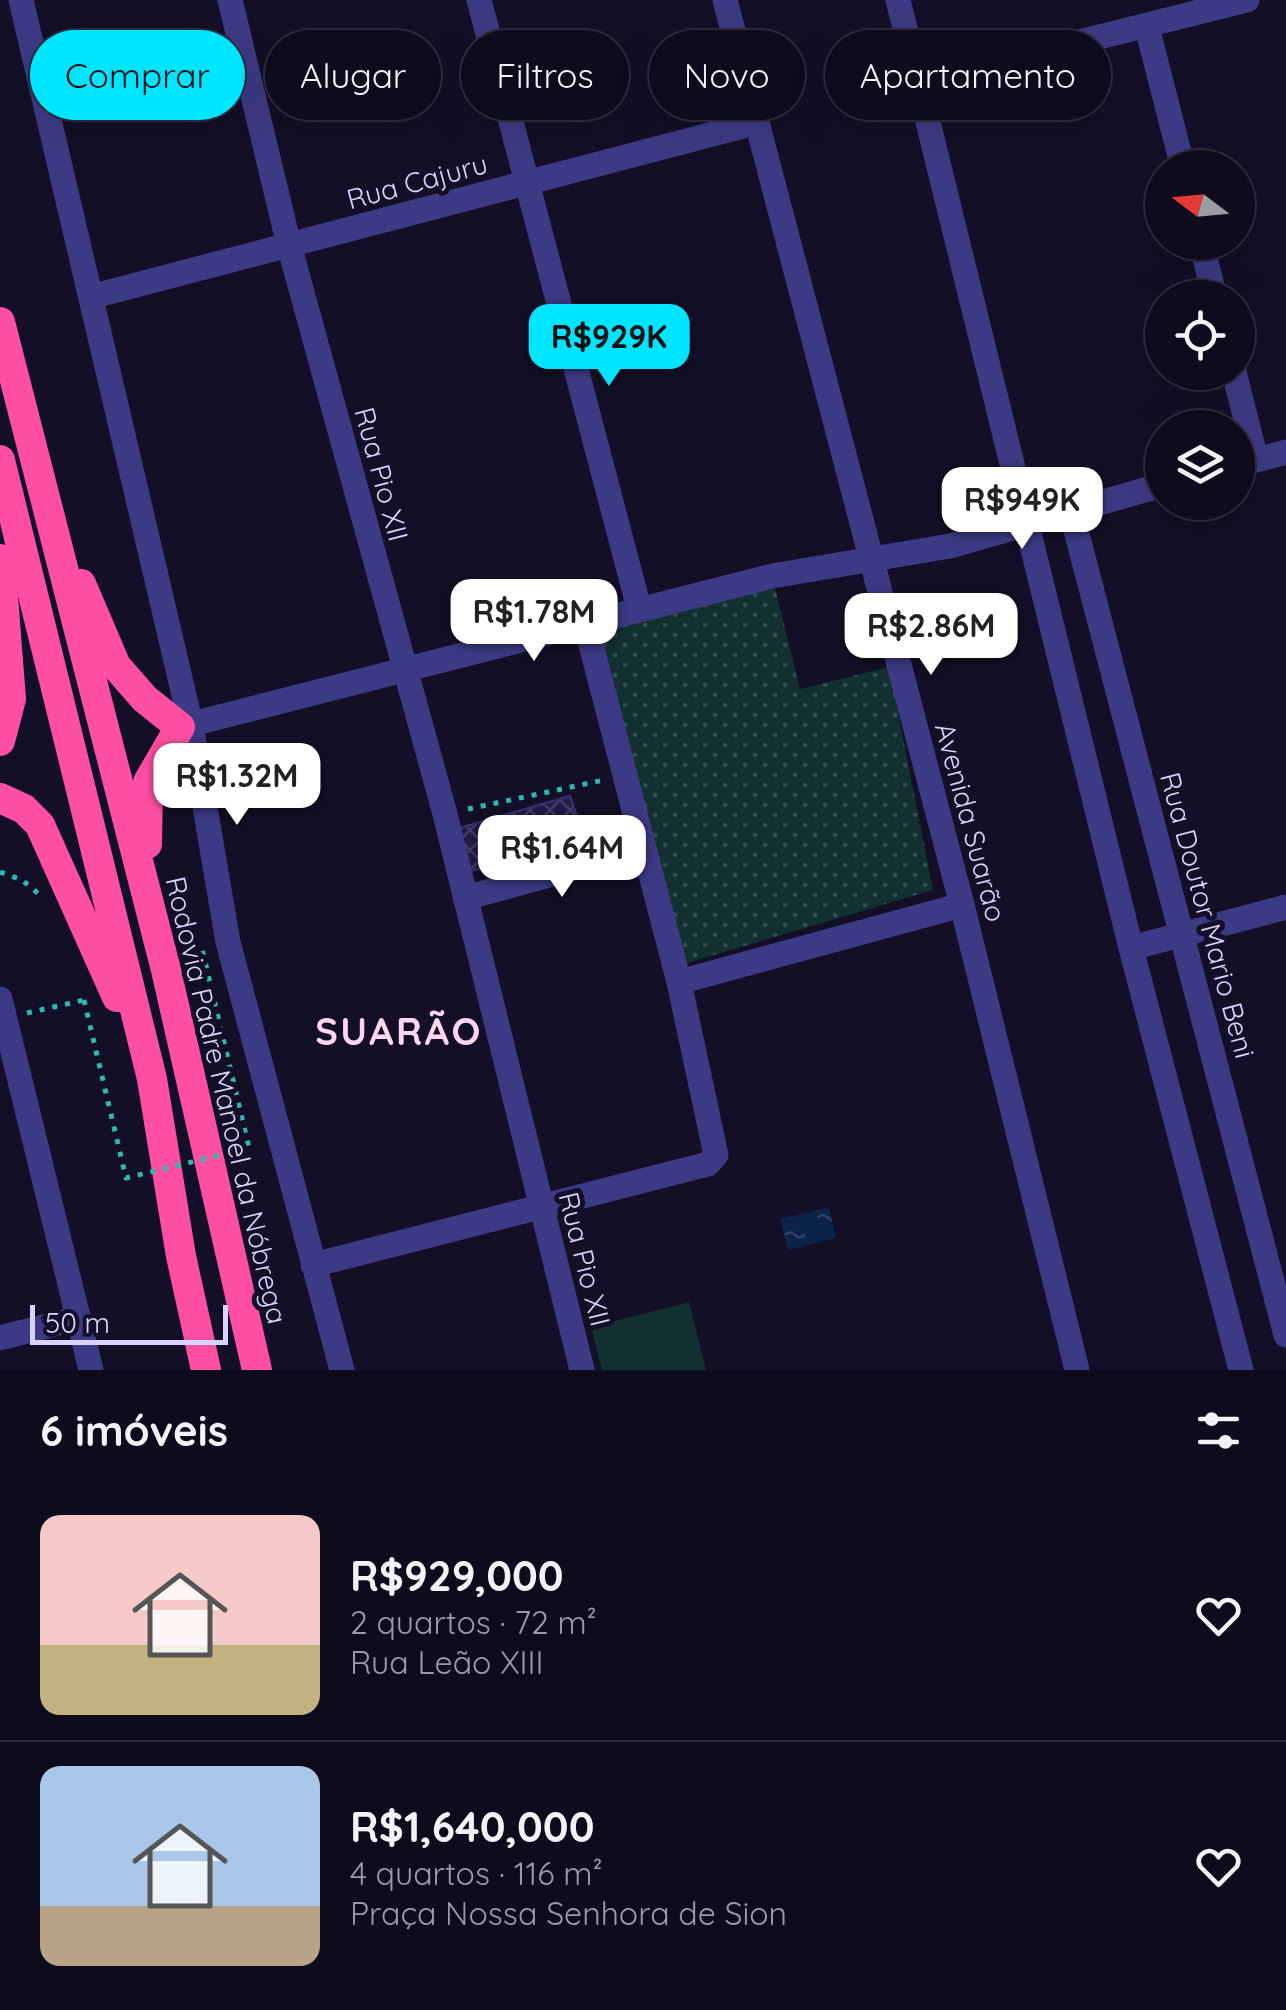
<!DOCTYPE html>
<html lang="pt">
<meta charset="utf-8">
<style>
:root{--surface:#0e0b1c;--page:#171425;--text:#f1f3f6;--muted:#9b9ba3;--line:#2e2b3b;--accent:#00e5ff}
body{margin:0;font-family:Quicksand,sans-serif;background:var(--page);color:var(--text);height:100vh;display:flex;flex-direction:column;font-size:38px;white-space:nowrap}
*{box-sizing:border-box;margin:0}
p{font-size:32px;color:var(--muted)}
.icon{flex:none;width:55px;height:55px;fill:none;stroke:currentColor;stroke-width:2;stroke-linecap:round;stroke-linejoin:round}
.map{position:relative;height:1370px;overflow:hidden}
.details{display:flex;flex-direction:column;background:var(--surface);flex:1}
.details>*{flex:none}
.hud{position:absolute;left:30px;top:30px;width:1228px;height:90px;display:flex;gap:20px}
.needle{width:65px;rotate:286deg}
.buttons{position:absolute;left:1145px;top:150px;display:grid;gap:20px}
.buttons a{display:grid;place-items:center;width:110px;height:110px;border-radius:50%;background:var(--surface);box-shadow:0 10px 40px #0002,0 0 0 2px var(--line);font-size:50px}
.scale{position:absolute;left:30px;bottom:25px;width:198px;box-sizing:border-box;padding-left:10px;border:5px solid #d9d4ff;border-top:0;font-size:28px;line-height:35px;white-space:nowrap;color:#d9d4ff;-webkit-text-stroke:8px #130f26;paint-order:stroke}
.price{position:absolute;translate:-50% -85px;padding:0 22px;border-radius:20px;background:#fff;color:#222;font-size:32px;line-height:65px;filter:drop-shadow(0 2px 5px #0008)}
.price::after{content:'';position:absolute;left:50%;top:60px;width:30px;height:22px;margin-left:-15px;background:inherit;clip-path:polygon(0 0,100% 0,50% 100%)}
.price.on{background:var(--accent);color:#111}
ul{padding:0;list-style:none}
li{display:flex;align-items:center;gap:30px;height:250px;padding:0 40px}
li+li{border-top:2px solid var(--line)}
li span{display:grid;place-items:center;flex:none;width:280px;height:200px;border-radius:20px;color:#555}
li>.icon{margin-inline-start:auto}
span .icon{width:120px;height:120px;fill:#fffc;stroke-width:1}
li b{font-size:42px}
h2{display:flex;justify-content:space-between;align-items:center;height:120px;padding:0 40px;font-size:42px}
.pill{padding:0 35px;border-radius:45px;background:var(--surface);box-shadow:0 10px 40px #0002,0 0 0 2px var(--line);font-size:35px;line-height:90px}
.pill.on{background:var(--accent);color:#111}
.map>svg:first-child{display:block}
.grass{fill:url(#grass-dots)}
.garden{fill:#12302f}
.water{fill:url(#water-ripples)}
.building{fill:url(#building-cross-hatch);stroke:#3b2d73;stroke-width:2.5}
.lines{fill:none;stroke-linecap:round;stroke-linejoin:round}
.path{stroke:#2fb8b0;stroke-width:5;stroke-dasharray:5 8;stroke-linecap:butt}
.minor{stroke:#3d3a85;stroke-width:25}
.highway{stroke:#ff4fa3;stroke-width:30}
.path-bridge{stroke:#2fb8b0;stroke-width:5;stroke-dasharray:5 8;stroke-linecap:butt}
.labels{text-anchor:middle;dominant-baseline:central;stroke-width:10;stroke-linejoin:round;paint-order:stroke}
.street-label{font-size:28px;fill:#d9d4ff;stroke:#130f26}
.district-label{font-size:38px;font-weight:bold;letter-spacing:2.5px;fill:#ffd6f0;stroke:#130f26}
</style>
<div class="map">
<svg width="1286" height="1370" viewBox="0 0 1286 1370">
<defs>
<pattern id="grass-dots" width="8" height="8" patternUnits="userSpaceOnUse" patternTransform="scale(2.5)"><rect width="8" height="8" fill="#12302f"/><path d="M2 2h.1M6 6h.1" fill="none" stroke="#344d4e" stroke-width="1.8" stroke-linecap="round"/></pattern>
<pattern id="water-ripples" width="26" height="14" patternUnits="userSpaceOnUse" patternTransform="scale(2.5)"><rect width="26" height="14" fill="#0c2248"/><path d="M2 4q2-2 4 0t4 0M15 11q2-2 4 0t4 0" fill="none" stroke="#2f4163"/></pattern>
<pattern id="building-cross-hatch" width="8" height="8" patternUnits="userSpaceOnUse" patternTransform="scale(2.5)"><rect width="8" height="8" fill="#241b47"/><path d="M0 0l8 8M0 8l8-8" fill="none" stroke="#433b63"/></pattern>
</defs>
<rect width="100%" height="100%" fill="#130f26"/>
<polygon class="grass" points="773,580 800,689 889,667 933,890 687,963 589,627"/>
<polygon class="garden" points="689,1302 706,1370 602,1370 591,1327"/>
<polygon class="water" points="829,1207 836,1238 788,1250 780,1219"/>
<polygon class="building" points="570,796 585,842 466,872 453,830"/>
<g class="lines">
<g class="path">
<polyline points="468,809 604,780"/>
<polyline points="0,872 22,880 40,895"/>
<polyline points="27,1013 84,1000 83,995"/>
</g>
<g class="minor">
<polyline points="21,0 191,725 228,942 342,1370"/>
<polyline points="230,0 289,245 445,814 582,1370"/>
<polyline points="479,0 639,608"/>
<polyline points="725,0 962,905 1077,1370"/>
<polyline points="898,0 1131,948 1241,1370"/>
<polyline points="1147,27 1183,168"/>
<polyline points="920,82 1247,0"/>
<polyline points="1201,242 1215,298"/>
<polyline points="94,296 755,123"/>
<polyline points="1234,372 1256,459"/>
<polyline points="1238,465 1286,452"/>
<polyline points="1071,511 1286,1335"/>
<polyline points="180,727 772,576 950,546 1162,485"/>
<polyline points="465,898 644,849"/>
<polyline points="1131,948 1286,907"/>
<polyline points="679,982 962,905"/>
<polyline points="0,999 91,1370"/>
<polyline points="313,1265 708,1164 716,1155 679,982 585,622"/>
<polyline points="0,1338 79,1318"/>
</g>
<g class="highway">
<polyline points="0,322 166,970 257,1370"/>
<polyline points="0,460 152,1079 181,1256 206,1370"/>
<polyline points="0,559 11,699 0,741"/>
<polyline points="81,584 116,666 145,699 180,727 148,782 147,844"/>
<polyline points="0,798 24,809 40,825 117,997"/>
</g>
<polyline class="path-bridge" points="84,1000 126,1178 249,1148 202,949"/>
</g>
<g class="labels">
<g class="street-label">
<text transform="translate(417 181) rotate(-15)">Rua Cajuru</text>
<text transform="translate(382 474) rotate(75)">Rua Pio XII</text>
<text transform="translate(971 822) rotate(75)">Avenida Suarão</text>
<text transform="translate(1208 915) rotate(75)">Rua Doutor Mario Beni</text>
<text transform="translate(227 1100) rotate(77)">Rodovia Padre Manoel da Nóbrega</text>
<text transform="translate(585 1259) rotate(76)">Rua Pio XII</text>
</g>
<g class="district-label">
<text x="399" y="1031">SUARÃO</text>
</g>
</g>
</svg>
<div class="buttons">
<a><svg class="needle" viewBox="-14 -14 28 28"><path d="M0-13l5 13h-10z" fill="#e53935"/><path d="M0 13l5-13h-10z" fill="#9b9ba3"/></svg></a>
<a><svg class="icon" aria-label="locate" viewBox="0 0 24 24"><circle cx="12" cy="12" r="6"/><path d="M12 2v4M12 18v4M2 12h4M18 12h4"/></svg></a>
<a><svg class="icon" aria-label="layers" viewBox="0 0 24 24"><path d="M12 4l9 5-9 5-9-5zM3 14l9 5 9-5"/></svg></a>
</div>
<div class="scale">50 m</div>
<b class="price on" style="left:609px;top:389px">R$929K</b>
<b class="price" style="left:1022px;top:552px">R$949K</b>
<b class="price" style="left:534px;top:664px">R$1.78M</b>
<b class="price" style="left:931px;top:678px">R$2.86M</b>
<b class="price" style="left:237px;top:828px">R$1.32M</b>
<b class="price" style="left:562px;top:900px">R$1.64M</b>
<div class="hud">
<a class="pill on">Comprar</a>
<a class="pill">Alugar</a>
<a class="pill">Filtros</a>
<a class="pill">Novo</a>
<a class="pill">Apartamento</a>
</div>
</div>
<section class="details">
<h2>6 imóveis<svg class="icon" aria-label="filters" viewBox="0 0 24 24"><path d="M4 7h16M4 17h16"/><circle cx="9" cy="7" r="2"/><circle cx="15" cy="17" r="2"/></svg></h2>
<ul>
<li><span style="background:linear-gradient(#f6c9c9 65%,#c2b280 0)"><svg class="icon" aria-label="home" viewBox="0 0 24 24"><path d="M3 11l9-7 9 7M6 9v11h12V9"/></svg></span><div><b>R$929,000</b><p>2 quartos · 72 m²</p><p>Rua Leão XIII</p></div><svg class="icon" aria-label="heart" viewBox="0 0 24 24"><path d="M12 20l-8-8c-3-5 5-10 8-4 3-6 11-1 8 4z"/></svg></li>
<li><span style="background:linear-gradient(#a9c7e8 70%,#b9a48a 0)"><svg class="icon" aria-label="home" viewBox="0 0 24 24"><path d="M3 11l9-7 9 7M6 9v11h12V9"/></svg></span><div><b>R$1,640,000</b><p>4 quartos · 116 m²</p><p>Praça Nossa Senhora de Sion</p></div><svg class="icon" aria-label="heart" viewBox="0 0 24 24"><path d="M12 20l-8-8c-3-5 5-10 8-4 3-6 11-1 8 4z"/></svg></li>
</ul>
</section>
